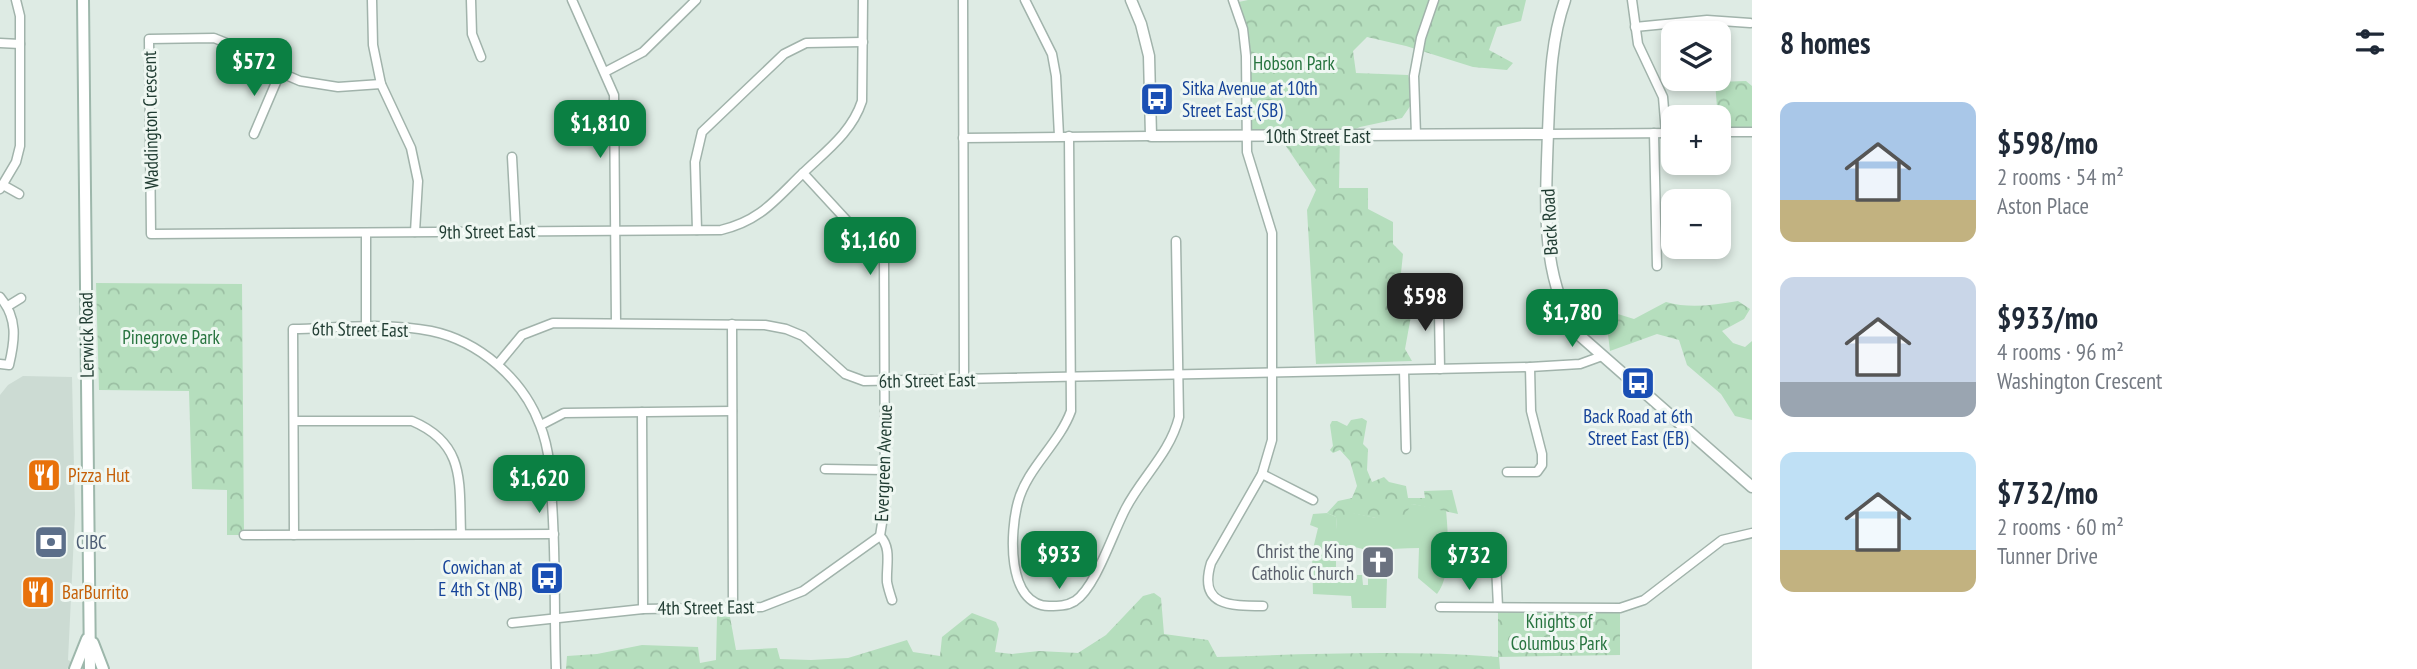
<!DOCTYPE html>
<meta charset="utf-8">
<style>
:root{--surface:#fff;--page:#f6f6f7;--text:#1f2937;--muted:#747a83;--accent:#0b8043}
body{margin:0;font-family:"PT Sans Narrow",sans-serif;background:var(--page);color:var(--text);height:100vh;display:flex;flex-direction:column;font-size:26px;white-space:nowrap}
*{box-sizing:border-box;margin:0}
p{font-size:23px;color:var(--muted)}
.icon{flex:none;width:38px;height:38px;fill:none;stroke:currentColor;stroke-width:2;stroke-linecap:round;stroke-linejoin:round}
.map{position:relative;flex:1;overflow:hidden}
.side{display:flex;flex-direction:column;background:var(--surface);width:665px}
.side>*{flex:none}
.tools{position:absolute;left:1661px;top:21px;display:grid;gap:14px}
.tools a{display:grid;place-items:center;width:70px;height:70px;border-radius:14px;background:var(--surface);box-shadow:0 4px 10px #0003;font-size:35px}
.price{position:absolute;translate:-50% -60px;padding:0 16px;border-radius:14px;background:var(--accent);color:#fff;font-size:23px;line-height:46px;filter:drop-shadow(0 2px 4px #0008)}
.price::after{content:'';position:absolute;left:50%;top:42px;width:21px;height:16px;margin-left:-10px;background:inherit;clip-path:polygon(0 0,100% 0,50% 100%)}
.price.selected{background:#222;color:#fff}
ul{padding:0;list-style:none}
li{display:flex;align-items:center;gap:21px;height:175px;padding:0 28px}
li span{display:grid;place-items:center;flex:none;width:196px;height:140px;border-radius:14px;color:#555}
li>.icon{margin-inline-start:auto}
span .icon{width:84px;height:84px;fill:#fffc;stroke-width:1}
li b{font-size:30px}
h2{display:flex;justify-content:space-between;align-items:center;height:84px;padding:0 28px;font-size:30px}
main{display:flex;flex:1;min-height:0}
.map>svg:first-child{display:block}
.built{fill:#ccdbd3}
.green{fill:#b5debd}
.forest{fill:url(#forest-crowns)}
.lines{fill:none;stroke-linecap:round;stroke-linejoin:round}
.minor-casing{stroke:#a1b3ab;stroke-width:11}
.tertiary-casing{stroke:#a1b3ab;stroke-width:13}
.secondary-casing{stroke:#9db7ab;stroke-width:14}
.minor{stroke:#fff;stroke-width:8}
.tertiary{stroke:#fff;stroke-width:10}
.secondary{stroke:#fff;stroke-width:10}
.labels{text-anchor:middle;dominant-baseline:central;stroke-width:6;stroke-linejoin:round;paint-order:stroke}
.park-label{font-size:19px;fill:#27743f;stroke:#eff7f2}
.transit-label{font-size:19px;fill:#164399;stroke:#eff7f2;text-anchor:start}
.street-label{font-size:19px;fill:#1f3b31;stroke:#eff7f2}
.food-label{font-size:19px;fill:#c56008;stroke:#eff7f2;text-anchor:start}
.service-label{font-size:19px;fill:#4e5e75;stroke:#eff7f2;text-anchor:start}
.worship-label{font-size:19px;fill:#5b616d;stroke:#eff7f2;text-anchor:end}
</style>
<main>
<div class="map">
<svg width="1752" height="669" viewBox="0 0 1752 669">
<defs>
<pattern id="forest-crowns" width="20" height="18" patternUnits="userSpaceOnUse" patternTransform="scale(1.75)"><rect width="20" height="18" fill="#b5debd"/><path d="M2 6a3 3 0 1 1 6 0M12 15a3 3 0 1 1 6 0" fill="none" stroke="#9bbfa3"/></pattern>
</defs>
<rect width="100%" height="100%" fill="#deebe4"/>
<polygon class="built" points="23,376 72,377 75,514 68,660 70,661 72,665 67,669 0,669 0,395 8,385"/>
<path class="green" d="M1412,504l34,6c2,23 6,65 -9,84l-19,-16 1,-30c-15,0 -30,1 -45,2 -13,1 -26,-9 -38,0v26l5,3h16v-4h5l1,10h5v-11h4v-4h10v5l5,4 -1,29h-34l-1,-12 -38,-2 -1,-41 6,-25 -8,-3 3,-11 14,-1 9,4 1,12 7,-18 32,7z"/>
<g class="forest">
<polygon points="1248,0 1526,0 1521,21 1497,27 1489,50 1513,63 1507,70 1473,67 1406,46 1367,37 1353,51 1356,73 1408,75 1415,99 1402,118 1360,127 1340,136 1339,188 1368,188 1368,209 1393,222 1393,244 1403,254 1401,273 1409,281 1412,289 1411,316 1405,349 1412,361 1316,364 1307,210 1316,190 1279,136 1246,136 1246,56 1234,3"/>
<polygon points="1746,81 1752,86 1752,132 1719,132 1715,82"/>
<polygon points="96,283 242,284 244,535 227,535 227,490 192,489 189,391 99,390"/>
<path d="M1738,301l12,8 -6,10 -22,12 11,12 12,4 7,-6v79l-17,-4 -14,-22 -34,-29 -8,-25 -22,-6 -47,17 -5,-41 29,9 32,-17c24,7 48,3 72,-1z"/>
<polygon points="1362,418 1367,421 1363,444 1368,449 1367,470 1372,482 1384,477 1389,482 1406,486 1408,498 1425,498 1424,491 1452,490 1458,514 1412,504 1404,516 1376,518 1345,512 1344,528 1337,530 1336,517 1327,513 1338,501 1352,498 1357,486 1350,461 1340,450 1333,453 1330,450 1333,446 1330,425 1332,421 1337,421 1347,426 1351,420"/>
<path d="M1154,593l7,5 3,36 44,6 9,17c94,-3 188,-7 281,0v-50l122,1v47l-121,2 1,12h-934l1,-13 30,-2 45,-9 56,2 2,16 16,-3 1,-44 13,1 6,33 41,-2 3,11 31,1 37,-2 59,-18 6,12 27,4 2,-19 30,-24 24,9 3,7 -4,23 17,2 27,-3 39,2 28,-18 37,-39z"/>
</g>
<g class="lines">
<g class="minor-casing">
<g id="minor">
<polyline points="372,0 373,45 381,84 411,148 418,181 415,232"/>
<polyline points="471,0 472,34 481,57"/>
<polyline points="572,0 614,95 616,323"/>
<path d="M863,0l-1,101c-10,31 -36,50 -59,72l81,88 1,243 -5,32c12,12 6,30 7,46 1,6 3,12 5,18"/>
<polyline points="963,0 964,379"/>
<polyline points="1025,0 1052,54 1056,76 1059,136"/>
<path d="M1233,0l10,29 3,27 1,96 25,81v207l-10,34 -51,89c-13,43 19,43 52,43"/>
<polyline points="1632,0 1638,44 1663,97 1666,133"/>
<polyline points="1635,27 1707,20 1750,23"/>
<polyline points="0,43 20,44"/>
<polyline points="605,72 643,52 696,0"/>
<path d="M381,84l-43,3 -38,-6 -44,-19 -27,-18 -15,-6 -65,1 2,195 570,-4c39,-9 54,-30 82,-57"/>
<polyline points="1718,132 1752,132"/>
<polyline points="1654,133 1657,266"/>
<polyline points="254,134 280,73"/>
<polyline points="1548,134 1673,133"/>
<polyline points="1416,135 1414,76 1421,38 1434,0"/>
<path d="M1069,136l2,275c-12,33 -44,57 -53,91 -8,29 -12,103 31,104 9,0 18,0 26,-5 21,-14 38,-69 51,-93 16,-31 44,-55 53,-91l-3,-176"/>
<polyline points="963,138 1151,136"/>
<polyline points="512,157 516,231"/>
<polyline points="3,185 19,194"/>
<polyline points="0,189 16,162 20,146 20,16 16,0"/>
<polyline points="697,230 695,162 702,132 784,54 806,43 863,42"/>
<polyline points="1434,293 1439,313 1440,369"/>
<path d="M0,297c18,21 15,43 9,68l-9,-1"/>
<polyline points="8,306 21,298"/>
<polyline points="732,324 733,608"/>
<polyline points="366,328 366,234"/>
<polyline points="498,364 522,335 553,323 765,325 786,329 803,336 845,374 864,381 1530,367 1580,364 1602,356"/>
<polyline points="1404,370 1406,449"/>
<polyline points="642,412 643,609"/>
<path d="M294,421h118c54,23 47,61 49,112"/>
<polyline points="541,425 564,413 732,411"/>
<polyline points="825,469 885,470"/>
<polyline points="1507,472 1537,472 1542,465 1542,454 1531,411 1530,367"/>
<polyline points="1262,474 1313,500"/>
<polyline points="244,535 554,534"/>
<path d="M294,535l-1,-206c45,-1 94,-7 138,2 48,10 92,48 109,94 10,25 11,52 12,78 4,56 2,111 4,166"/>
<polyline points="1496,565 1498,607"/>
<polyline points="1440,607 1620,608 1644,600 1722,540 1752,533"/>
<polyline points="512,623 643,609 762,607 803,591 880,536"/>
</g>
</g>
<g class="tertiary-casing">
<g id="tertiary">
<polyline points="1131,0 1141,24 1149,56 1151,136 1548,134"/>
<path d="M1565,0c-15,43 -15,87 -17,132 -2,67 -9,144 30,202l174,153"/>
</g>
</g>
<g class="secondary-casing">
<g id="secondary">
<polyline points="83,0 90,669"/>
<polyline points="93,643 103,669"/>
<polyline points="75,669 87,639"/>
</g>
</g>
<use href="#minor" class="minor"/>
<use href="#tertiary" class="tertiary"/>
<use href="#secondary" class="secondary"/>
</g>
<defs>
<g id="bus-square" transform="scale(1.75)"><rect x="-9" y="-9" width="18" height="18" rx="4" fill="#1a4fb4" stroke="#eff7f2"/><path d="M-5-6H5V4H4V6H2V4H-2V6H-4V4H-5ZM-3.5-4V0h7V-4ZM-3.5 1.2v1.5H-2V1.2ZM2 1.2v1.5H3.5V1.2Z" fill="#fff"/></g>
<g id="restaurant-square" transform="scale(1.75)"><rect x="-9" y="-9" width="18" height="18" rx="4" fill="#e8710a" stroke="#eff7f2"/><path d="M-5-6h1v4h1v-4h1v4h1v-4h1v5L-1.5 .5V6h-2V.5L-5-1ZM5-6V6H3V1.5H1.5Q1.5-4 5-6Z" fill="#fff"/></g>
<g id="bank-square" transform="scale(1.75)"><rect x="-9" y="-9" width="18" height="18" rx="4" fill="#5c6f8a" stroke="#eff7f2"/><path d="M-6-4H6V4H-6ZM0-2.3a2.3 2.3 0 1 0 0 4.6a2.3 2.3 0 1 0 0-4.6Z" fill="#fff"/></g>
<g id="church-square" transform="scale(1.75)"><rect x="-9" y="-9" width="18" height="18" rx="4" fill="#6b7280" stroke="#eff7f2"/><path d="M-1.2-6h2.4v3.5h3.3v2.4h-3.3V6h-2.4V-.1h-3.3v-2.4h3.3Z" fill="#fff"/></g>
</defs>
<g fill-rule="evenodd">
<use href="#bus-square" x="1157" y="99"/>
<use href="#bus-square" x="1638" y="383"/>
<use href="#restaurant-square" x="44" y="475"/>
<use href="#bank-square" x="51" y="542"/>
<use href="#church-square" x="1378" y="562"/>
<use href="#bus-square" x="547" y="578"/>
<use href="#restaurant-square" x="38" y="592"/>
</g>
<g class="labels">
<g class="park-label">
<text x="1294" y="63">Hobson Park</text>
<text x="171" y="337">Pinegrove Park</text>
<text x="1559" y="621">Knights of<tspan x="1559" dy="22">Columbus Park</tspan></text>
</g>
<g class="transit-label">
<text x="1182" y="88">Sitka Avenue at 10th<tspan x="1182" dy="22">Street East (SB)</tspan></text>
<text x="1638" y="416" text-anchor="middle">Back Road at 6th<tspan x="1638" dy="22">Street East (EB)</tspan></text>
<text x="522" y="567" text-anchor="end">Cowichan at<tspan x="522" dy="22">E 4th St (NB)</tspan></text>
</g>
<g class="street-label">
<text transform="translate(150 120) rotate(-91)">Waddington Crescent</text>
<text x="1318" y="136">10th Street East</text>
<text transform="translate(1549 222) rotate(-93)">Back Road</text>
<text transform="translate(487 231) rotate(-1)">9th Street East</text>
<text transform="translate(360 329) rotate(1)">6th Street East</text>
<text transform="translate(86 335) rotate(-91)">Lerwick Road</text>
<text transform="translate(927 380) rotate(-1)">6th Street East</text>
<text transform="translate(883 463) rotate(-88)">Evergreen Avenue</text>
<text transform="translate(706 607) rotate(-1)">4th Street East</text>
</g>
<g class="food-label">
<text x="68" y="475">Pizza Hut</text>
<text x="62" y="592">BarBurrito</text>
</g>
<g class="service-label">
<text x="76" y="542">CIBC</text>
</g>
<g class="worship-label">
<text x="1354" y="551">Christ the King<tspan x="1354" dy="22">Catholic Church</tspan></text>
</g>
</g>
</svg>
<div class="tools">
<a><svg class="icon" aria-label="layers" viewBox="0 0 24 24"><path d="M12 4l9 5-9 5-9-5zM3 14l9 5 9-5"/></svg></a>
<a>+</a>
<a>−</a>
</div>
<b class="price" style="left:254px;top:98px">$572</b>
<b class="price" style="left:600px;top:160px">$1,810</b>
<b class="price" style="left:870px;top:277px">$1,160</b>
<b class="price selected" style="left:1425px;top:333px">$598</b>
<b class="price" style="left:1572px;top:349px">$1,780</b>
<b class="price" style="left:539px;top:515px">$1,620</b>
<b class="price" style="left:1059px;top:591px">$933</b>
<b class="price" style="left:1469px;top:592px">$732</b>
</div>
<section class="side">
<h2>8 homes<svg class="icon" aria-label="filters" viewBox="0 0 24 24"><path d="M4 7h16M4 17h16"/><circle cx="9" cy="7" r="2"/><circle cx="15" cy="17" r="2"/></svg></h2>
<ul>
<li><span style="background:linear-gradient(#a9c7e8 70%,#c2b280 0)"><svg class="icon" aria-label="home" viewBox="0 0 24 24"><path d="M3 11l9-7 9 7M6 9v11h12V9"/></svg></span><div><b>$598/mo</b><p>2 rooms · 54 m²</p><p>Aston Place</p></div></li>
<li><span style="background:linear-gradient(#c9d6e8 75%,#9aa5b1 0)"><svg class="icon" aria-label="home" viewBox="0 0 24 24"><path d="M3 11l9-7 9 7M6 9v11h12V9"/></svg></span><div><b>$933/mo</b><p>4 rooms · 96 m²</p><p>Washington Crescent</p></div></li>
<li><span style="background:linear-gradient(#bfe0f5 70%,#c2b280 0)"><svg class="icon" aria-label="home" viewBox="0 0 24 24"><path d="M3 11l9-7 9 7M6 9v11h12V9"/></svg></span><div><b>$732/mo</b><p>2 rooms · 60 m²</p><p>Tunner Drive</p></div></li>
</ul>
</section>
</main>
